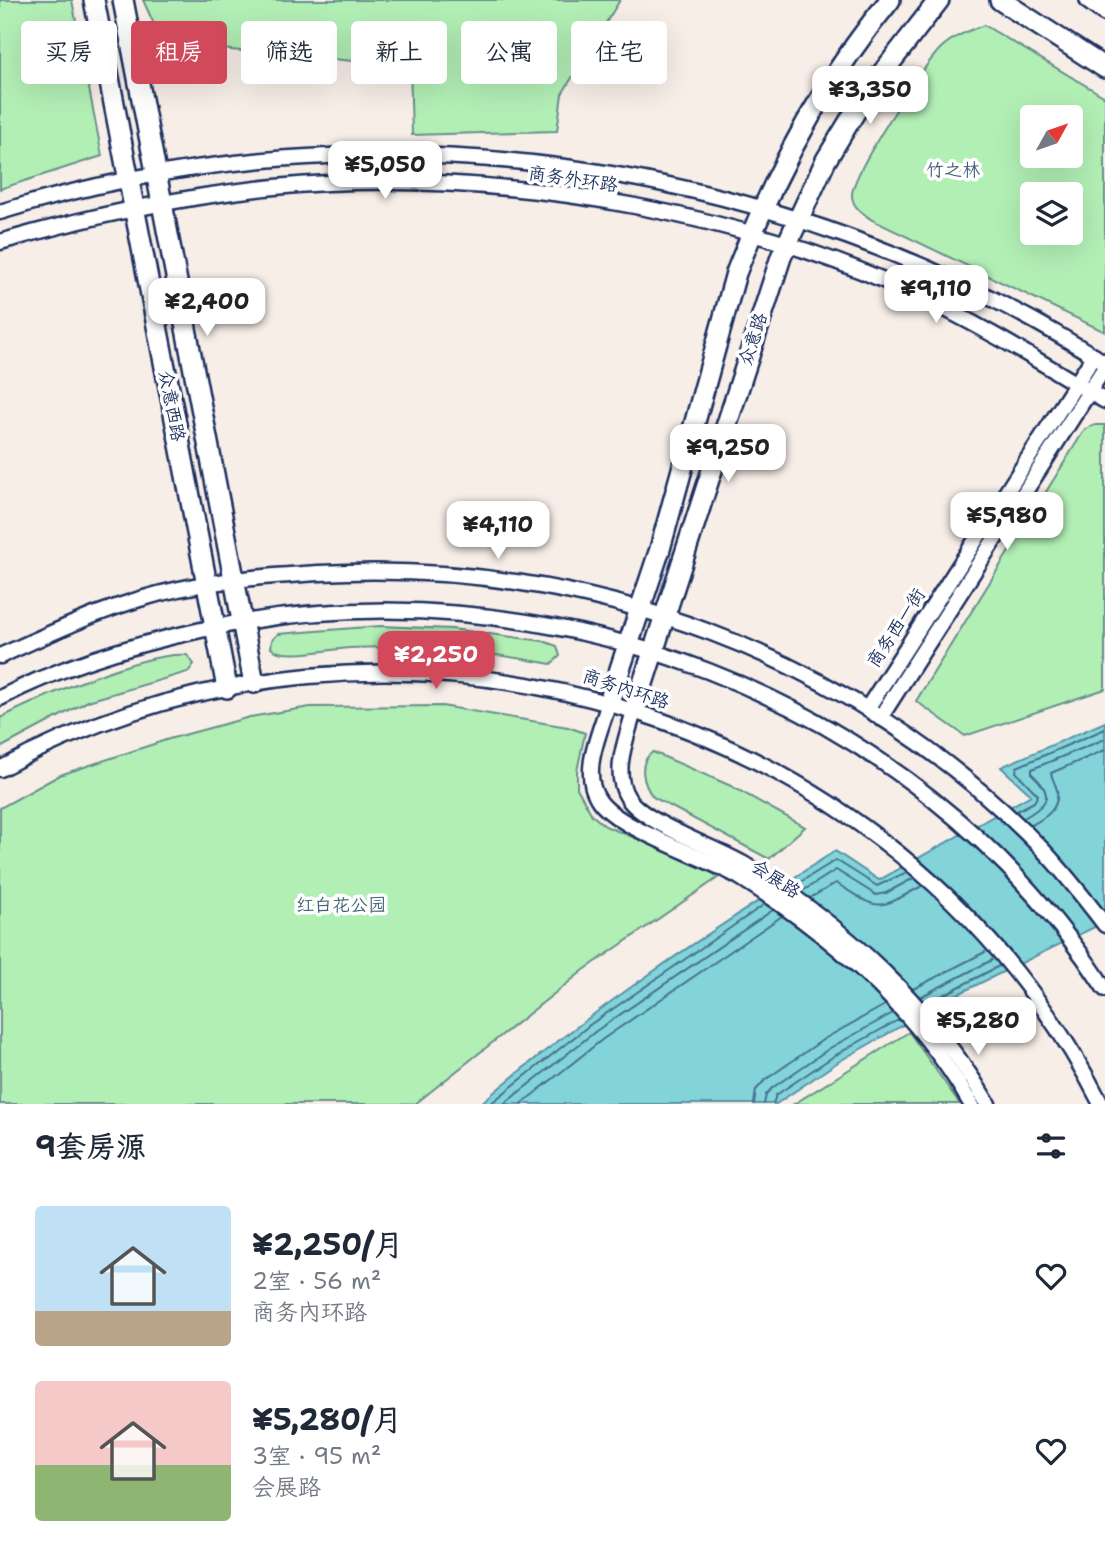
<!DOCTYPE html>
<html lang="zh">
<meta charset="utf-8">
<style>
:root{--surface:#fff;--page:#f6f6f7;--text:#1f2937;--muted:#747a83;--accent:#d1495b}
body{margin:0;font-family:"Shantell Sans","LXGW WenKai TC",sans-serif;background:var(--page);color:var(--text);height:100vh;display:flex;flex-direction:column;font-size:26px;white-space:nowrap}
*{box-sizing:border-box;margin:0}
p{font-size:23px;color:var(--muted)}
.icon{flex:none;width:38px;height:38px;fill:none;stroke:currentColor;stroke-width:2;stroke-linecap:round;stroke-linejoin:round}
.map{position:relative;height:1104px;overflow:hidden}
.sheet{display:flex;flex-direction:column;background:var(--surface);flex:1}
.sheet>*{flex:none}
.hud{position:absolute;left:21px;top:21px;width:700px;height:63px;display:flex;gap:14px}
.needle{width:46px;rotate:50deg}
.tools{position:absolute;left:1020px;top:105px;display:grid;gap:14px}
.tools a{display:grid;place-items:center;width:63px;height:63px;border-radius:7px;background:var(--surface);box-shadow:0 7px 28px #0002;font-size:35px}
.price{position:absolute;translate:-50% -60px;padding:0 16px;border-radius:14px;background:#fff;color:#222;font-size:23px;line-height:46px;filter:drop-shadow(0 2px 4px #0008)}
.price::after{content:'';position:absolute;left:50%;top:42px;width:21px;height:16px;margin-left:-10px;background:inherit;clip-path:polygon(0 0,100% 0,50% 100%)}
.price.selected{background:var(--accent);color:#fff}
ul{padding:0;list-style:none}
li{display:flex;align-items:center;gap:21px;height:175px;padding:0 35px}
li span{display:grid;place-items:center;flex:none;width:196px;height:140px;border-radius:7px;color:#555}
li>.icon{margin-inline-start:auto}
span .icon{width:84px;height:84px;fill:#fffc;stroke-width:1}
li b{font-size:30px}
h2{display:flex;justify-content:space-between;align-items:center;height:84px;padding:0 35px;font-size:30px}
.chip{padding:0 24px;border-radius:7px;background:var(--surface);box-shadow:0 7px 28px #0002;font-size:24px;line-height:63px}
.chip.selected{background:var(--accent);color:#fff}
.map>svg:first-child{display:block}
.green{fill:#b2efb5;stroke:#668f8a;stroke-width:2;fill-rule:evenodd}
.water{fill:#83d4d9;stroke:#5992a8;stroke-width:2}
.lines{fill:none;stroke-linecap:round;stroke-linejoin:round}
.shore{stroke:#45718f;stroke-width:2}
.minor-casing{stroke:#1b2f5e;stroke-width:19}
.major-casing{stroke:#1b2f5e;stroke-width:24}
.minor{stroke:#fff;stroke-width:14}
.major{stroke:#fff;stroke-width:19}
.labels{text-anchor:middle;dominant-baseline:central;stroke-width:7;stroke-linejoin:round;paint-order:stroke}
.park-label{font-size:18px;fill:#415f74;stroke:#fff}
.street-label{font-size:18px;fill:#1b2f5e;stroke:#fff}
</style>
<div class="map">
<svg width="1105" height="1104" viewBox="0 0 1105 1104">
<rect width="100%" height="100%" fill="#f8eee8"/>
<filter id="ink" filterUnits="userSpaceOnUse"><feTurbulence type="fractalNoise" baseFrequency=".0143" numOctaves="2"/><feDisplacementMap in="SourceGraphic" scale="14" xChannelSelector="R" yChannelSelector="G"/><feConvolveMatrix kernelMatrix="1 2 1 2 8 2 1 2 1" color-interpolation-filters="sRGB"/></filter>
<g filter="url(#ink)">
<g class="green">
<polygon points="0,0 72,0 102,156 0,189"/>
<polygon points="143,0 620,0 562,94 557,131 412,135 410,66 163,44"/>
<path d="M984,25l121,72v235l-233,-112c-9,-7 -19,-12 -20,-24 -2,-20 72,-132 89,-148 13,-12 27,-17 43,-23zM1032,117h39v39h-39zM1032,194h39v39h-39z"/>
<polygon points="1095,425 1105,425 1105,689 965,736 916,701 1085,429"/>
<path d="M380,626l72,3 91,12 14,5 3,10 -9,8c-66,-13 -135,-19 -202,-16 -18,1 -66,12 -78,0l1,-8 6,-6z"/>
<path d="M187,655l7,9 -6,8 -100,29 -88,47v-30c40,-20 144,-67 187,-63z"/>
<polygon points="442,706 568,727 585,733 577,771 577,788 592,815 605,826 694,862 719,877 584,970 415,1104 0,1104 0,808 60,775 169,739 250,717 310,707"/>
<path d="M653,752l78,34 74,41 -36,32 -116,-62c-10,-13 -16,-35 0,-45z"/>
<polygon points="909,1032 960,1104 794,1104"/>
</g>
<path class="water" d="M1105,722v200l-151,74 -116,66 -62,42h-296c111,-95 233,-174 355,-253l44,29 152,-85 -30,-28z"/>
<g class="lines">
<g class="shore">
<polyline points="1015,812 1034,802 1038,795 1016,772 1017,767 1105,729"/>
<path d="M1022,819c25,-14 34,-23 10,-45v-5l73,-30"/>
<path d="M1030,826c15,-8 30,-17 27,-36 -2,-7 -5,-11 -6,-17l54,-23"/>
<polyline points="794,886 836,860 877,886 905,873"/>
<polyline points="801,892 836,870 876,895 886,893 912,879"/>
<path d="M810,898l26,-15c43,26 37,30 84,4"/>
<polyline points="913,989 985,952"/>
<polyline points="920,997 992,960"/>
<polyline points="926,1004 999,966"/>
<polyline points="490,1104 591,1024 765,904"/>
<polyline points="504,1104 596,1031 773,910"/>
<polyline points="521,1104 603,1039 782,916"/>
<polyline points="754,1104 756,1090 765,1080 824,1039 885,1005"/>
<polyline points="764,1104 766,1095 772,1088 830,1048 893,1013"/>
<polyline points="773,1104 776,1095 834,1056 898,1020"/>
</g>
<g class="minor-casing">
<g id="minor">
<path d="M0,212c367,-114 782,-55 1105,151"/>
<path d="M0,242c115,-33 233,-57 354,-60 184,-3 379,31 548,106 71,32 137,73 203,113"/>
<path d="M0,656c58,-26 116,-54 179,-67 46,-10 94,-13 141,-16 267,-15 535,82 722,276 23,24 43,50 63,76"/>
<path d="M0,698c63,-33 132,-53 201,-68 339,-73 713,63 904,359"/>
<path d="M609,702c-8,29 -29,69 -11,97 18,30 109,58 143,79 91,57 176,132 230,226"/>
<polyline points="867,709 1094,356"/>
<path d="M634,711c-7,27 -23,61 -6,87 15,25 90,50 119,68 96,59 184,140 241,238"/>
<polyline points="880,718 1105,367"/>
<path d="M0,769c392,-211 897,-65 1101,335"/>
</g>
</g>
<g class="major-casing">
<g id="major">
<polyline points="94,0 227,688"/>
<polyline points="123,0 254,683"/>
<polyline points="1000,0 1105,68"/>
<polyline points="1090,0 1105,11"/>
<path d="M609,702l51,-153 76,-276c38,-98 86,-191 154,-273"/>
<polyline points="634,711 781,257 826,160 866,94 939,0"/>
</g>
</g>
<use href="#minor" class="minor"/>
<use href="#major" class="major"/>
</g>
</g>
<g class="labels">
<g class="park-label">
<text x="953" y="170">竹之林</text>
<text x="341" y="905">红白花公园</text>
</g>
<g class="street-label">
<text transform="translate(573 179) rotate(8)">商务外环路</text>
<text transform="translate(753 339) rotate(-72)">众意路</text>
<text transform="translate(172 406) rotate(79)">众意西路</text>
<text transform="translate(896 628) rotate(-57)">商务西一街</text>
<text transform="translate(626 689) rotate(18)">商务内环路</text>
<text transform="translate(776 879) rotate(33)">会展路</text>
</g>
</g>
</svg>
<div class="tools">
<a><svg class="needle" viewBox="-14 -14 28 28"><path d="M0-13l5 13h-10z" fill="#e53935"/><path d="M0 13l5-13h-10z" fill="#747a83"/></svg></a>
<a><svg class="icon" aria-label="layers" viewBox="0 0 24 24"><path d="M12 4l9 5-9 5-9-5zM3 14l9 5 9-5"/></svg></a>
</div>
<b class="price" style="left:870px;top:126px">¥3,350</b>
<b class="price" style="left:385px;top:201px">¥5,050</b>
<b class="price" style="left:936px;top:325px">¥9,110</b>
<b class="price" style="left:207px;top:338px">¥2,400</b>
<b class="price" style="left:728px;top:484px">¥9,250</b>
<b class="price" style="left:1007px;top:552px">¥5,980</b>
<b class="price" style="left:498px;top:561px">¥4,110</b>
<b class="price selected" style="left:436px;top:691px">¥2,250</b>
<b class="price" style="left:978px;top:1057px">¥5,280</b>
<div class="hud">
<a class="chip">买房</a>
<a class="chip selected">租房</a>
<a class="chip">筛选</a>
<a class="chip">新上</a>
<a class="chip">公寓</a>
<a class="chip">住宅</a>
</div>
</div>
<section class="sheet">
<h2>9套房源<svg class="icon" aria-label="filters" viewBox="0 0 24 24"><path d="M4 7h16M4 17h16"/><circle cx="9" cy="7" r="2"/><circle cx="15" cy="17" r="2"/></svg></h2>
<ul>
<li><span style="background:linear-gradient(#bfe0f5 75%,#b9a48a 0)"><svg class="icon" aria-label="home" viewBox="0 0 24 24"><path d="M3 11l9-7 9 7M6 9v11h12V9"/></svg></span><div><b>¥2,250/月</b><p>2室 · 56 m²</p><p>商务内环路</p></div><svg class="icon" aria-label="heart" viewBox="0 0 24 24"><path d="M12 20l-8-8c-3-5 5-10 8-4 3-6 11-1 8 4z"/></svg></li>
<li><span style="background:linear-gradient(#f6c9c9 60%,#8fb573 0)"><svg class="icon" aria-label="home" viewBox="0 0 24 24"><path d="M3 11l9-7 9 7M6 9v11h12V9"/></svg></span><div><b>¥5,280/月</b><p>3室 · 95 m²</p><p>会展路</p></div><svg class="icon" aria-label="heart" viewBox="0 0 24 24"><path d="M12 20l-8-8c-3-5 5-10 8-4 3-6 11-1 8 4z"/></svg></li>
</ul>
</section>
